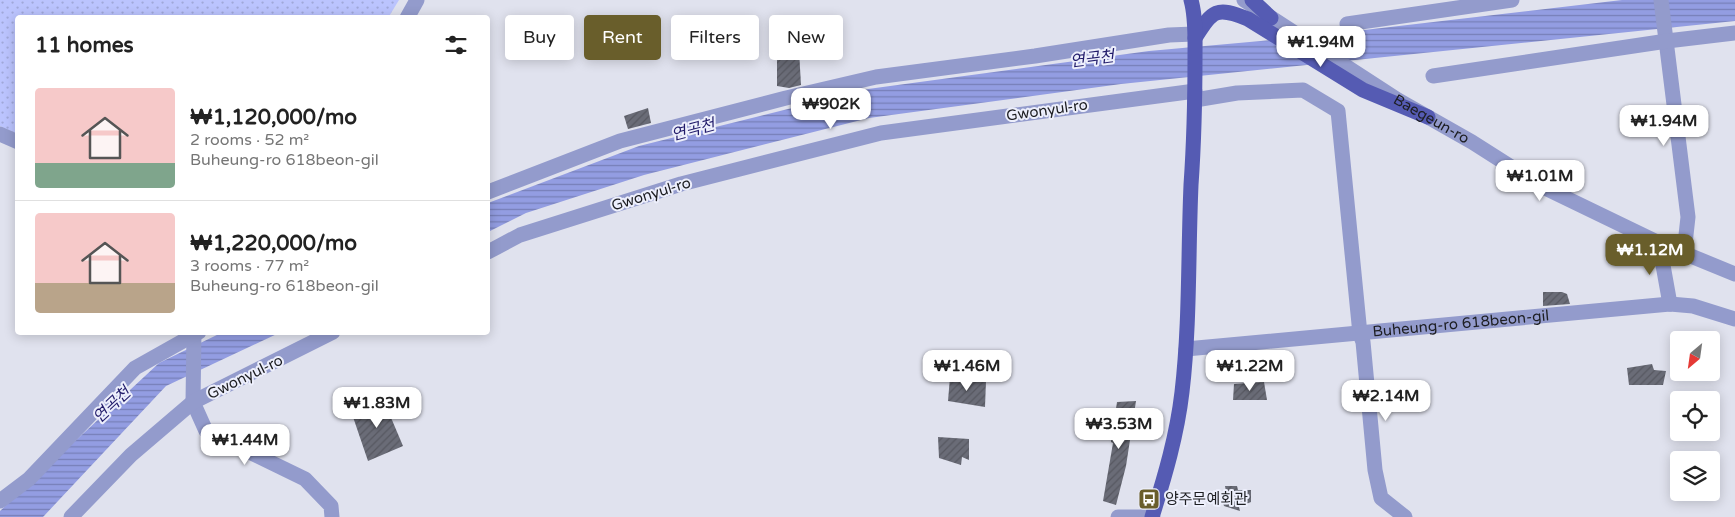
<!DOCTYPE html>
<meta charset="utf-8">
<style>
:root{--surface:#fff;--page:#f6f6f6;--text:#222;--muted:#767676;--line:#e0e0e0;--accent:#695e2b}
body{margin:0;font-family:"Varela Round","Noto Sans KR",sans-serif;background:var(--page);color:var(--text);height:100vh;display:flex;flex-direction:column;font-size:19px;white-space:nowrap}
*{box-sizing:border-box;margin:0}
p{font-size:16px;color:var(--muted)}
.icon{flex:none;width:28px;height:28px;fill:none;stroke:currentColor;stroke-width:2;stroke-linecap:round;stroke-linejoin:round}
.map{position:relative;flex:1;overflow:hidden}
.drawer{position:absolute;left:15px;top:15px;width:475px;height:320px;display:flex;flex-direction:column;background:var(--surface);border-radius:5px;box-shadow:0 2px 12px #0003}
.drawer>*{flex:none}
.banner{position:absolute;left:505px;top:15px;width:475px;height:45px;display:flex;gap:10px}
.needle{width:32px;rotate:209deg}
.buttons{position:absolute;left:1670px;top:331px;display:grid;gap:10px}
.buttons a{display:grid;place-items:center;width:50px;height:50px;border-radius:5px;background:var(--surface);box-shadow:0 2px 12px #0003;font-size:25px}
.price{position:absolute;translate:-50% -42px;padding:0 11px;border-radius:10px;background:#fff;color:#222;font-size:16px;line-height:32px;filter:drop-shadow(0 1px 2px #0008)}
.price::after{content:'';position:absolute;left:50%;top:30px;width:15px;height:11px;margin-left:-8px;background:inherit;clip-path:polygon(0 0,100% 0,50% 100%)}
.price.current{background:var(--accent);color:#fff}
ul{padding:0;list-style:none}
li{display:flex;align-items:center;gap:15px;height:125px;padding:0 20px}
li+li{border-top:1px solid var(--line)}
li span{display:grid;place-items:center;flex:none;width:140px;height:100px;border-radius:5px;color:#555}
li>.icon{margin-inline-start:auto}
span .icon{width:60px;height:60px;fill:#fffc;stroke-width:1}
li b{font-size:21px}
h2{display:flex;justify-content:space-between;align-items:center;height:60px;padding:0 20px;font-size:21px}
.chip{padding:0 18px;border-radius:5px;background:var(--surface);box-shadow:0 2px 12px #0003;font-size:18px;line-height:45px}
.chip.current{background:var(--accent);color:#fff}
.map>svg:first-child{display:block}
.park{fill:url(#park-dots)}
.water{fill:url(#water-rules)}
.building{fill:url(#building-hatch)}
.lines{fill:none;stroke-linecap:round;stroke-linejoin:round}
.minor{stroke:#939bcc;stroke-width:15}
.major{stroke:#555bb3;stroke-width:15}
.labels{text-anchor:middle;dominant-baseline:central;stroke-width:4;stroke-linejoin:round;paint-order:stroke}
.street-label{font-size:15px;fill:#1d1e22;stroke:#edeffc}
.poi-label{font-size:15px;fill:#1d1e22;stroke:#edeffc;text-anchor:start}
.water-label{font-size:16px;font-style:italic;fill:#211b6a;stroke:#edeffc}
</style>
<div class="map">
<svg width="1735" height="517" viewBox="0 0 1735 517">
<defs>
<pattern id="park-dots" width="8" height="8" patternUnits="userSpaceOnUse" patternTransform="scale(1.25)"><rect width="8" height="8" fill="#bbc4fe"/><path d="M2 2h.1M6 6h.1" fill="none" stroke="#a0a8d9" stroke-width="1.8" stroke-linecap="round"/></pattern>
<pattern id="water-rules" width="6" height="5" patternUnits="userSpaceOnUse" patternTransform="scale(1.25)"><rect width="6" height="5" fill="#939de2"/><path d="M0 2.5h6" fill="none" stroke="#777fb7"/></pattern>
<pattern id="building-hatch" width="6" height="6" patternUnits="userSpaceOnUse" patternTransform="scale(1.25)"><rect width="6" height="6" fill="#6a6c77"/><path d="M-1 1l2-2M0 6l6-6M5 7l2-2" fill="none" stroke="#575861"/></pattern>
</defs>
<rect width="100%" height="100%" fill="#e0e2ee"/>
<polygon class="park" points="0,0 399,0 388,18 18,18 17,134 0,126"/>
<g class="water">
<polygon points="1622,0 1735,0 1735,21 1121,84 869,118 644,175 526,213 488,232 488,203 639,146 868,89 1149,51 1304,37"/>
<polygon points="221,333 279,333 166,386 43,517 0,517 0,511 159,363"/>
</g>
<g class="building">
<polygon points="798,33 801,85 789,88 777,86 777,37"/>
<polygon points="648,108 651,123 628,129 624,116"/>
<polygon points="1543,292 1562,292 1567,294 1570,304 1543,306"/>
<polygon points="1652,364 1654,370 1666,371 1663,385 1629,385 1627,368"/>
<polygon points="950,377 986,381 985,407 948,401"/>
<polygon points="1264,382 1267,400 1233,400 1234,384"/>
<polygon points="381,394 403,446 368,461 352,414"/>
<polygon points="1136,401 1126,466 1116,505 1103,501 1113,443 1111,442 1117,402"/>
<polygon points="938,437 969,439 969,460 962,457 961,465 939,458"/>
<polygon points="1225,486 1237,486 1238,490 1251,490 1251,502 1239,507 1240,511 1224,506 1220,494 1227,497"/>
</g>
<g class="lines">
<g class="minor">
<path id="s1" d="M1244,0l154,100 74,42 69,44 118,57 76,31"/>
<polyline points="1661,0 1688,217 1684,253"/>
<polyline points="407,18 417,0"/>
<polyline points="1347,24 1512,0"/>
<polyline points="1433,76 1667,41 1735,33"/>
<polyline points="1195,100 1237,93 1303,90 1338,111 1360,334 1363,342 1375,470 1381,498 1405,517"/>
<polyline points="0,134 18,142"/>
<polyline points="488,192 620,141 786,98 876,77 1035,56 1169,35 1194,34"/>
<polyline points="1659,243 1670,304"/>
<polyline points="488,252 520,235 681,184 881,133 1195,91"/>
<polyline points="194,332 193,402 206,431 305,479 331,506 332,517"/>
<path id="s2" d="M1186,349l484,-45 23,2 42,13"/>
<polyline points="0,501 29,479 135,368 199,332"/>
<polyline points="71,517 131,455 193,402 333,332"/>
<polyline points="1118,517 1153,517"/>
</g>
<g class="major">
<polyline points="1252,0 1271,18"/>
<path d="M1195,38c18,-28 21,-32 53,-19l115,71 65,27"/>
<path d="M1152,517c13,-41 25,-82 30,-125 8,-68 6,-138 9,-207 3,-43 4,-86 4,-129 0,-18 1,-38 -4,-56"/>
</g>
</g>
<defs>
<g id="bus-square" transform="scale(1.125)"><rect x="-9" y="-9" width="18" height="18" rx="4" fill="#695e2b" stroke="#edeffc"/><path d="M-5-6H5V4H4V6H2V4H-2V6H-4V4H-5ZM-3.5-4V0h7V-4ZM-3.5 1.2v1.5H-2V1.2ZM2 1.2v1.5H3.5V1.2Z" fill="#fff"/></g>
</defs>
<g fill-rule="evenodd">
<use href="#bus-square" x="1149" y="499"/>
</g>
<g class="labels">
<g class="street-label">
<text transform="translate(1047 110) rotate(-8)">Gwonyul-ro</text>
<text stroke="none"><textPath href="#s1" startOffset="222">Baegeun-ro</textPath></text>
<text transform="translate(651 194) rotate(-17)">Gwonyul-ro</text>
<text stroke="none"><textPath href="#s2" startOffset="276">Buheung-ro 618beon-gil</textPath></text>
<text transform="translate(245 377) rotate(-26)">Gwonyul-ro</text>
</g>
<g class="poi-label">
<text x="1165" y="499">양주문예회관</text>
</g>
<g class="water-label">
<text transform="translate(1092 59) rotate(-7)">연곡천</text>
<text transform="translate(693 130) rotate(-15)">연곡천</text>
<text transform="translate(112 405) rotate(-43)">연곡천</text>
</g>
</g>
</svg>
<div class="buttons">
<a><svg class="needle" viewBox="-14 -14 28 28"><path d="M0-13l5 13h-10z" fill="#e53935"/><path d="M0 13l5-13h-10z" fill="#767676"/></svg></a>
<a><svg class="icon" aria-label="locate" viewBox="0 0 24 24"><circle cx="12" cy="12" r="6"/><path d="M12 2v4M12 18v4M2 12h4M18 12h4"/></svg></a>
<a><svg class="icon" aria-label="layers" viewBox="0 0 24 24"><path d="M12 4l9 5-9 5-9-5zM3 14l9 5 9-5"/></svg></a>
</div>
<b class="price" style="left:1321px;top:68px">₩1.94M</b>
<b class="price" style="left:831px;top:130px">₩902K</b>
<b class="price" style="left:1664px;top:147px">₩1.94M</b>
<b class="price" style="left:1540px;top:202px">₩1.01M</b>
<b class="price current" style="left:1650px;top:276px">₩1.12M</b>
<b class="price" style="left:967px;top:392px">₩1.46M</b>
<b class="price" style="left:1250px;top:392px">₩1.22M</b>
<b class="price" style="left:1386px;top:422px">₩2.14M</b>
<b class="price" style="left:377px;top:429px">₩1.83M</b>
<b class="price" style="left:1119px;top:450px">₩3.53M</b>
<b class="price" style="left:245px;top:466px">₩1.44M</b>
<div class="banner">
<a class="chip">Buy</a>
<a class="chip current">Rent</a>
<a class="chip">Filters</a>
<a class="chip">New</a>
</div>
<section class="drawer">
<h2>11 homes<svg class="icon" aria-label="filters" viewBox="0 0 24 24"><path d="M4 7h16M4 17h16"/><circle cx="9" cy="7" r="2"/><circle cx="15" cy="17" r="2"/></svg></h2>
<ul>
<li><span style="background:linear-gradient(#f6c9c9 75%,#7fa58c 0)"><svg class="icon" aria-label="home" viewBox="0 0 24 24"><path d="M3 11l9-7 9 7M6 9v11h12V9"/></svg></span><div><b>₩1,120,000/mo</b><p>2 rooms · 52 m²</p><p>Buheung-ro 618beon-gil</p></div></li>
<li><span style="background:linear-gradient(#f6c9c9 70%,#b9a48a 0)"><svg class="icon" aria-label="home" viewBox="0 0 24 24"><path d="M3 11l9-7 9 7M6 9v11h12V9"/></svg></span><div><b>₩1,220,000/mo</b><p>3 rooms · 77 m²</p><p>Buheung-ro 618beon-gil</p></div></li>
</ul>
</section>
</div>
